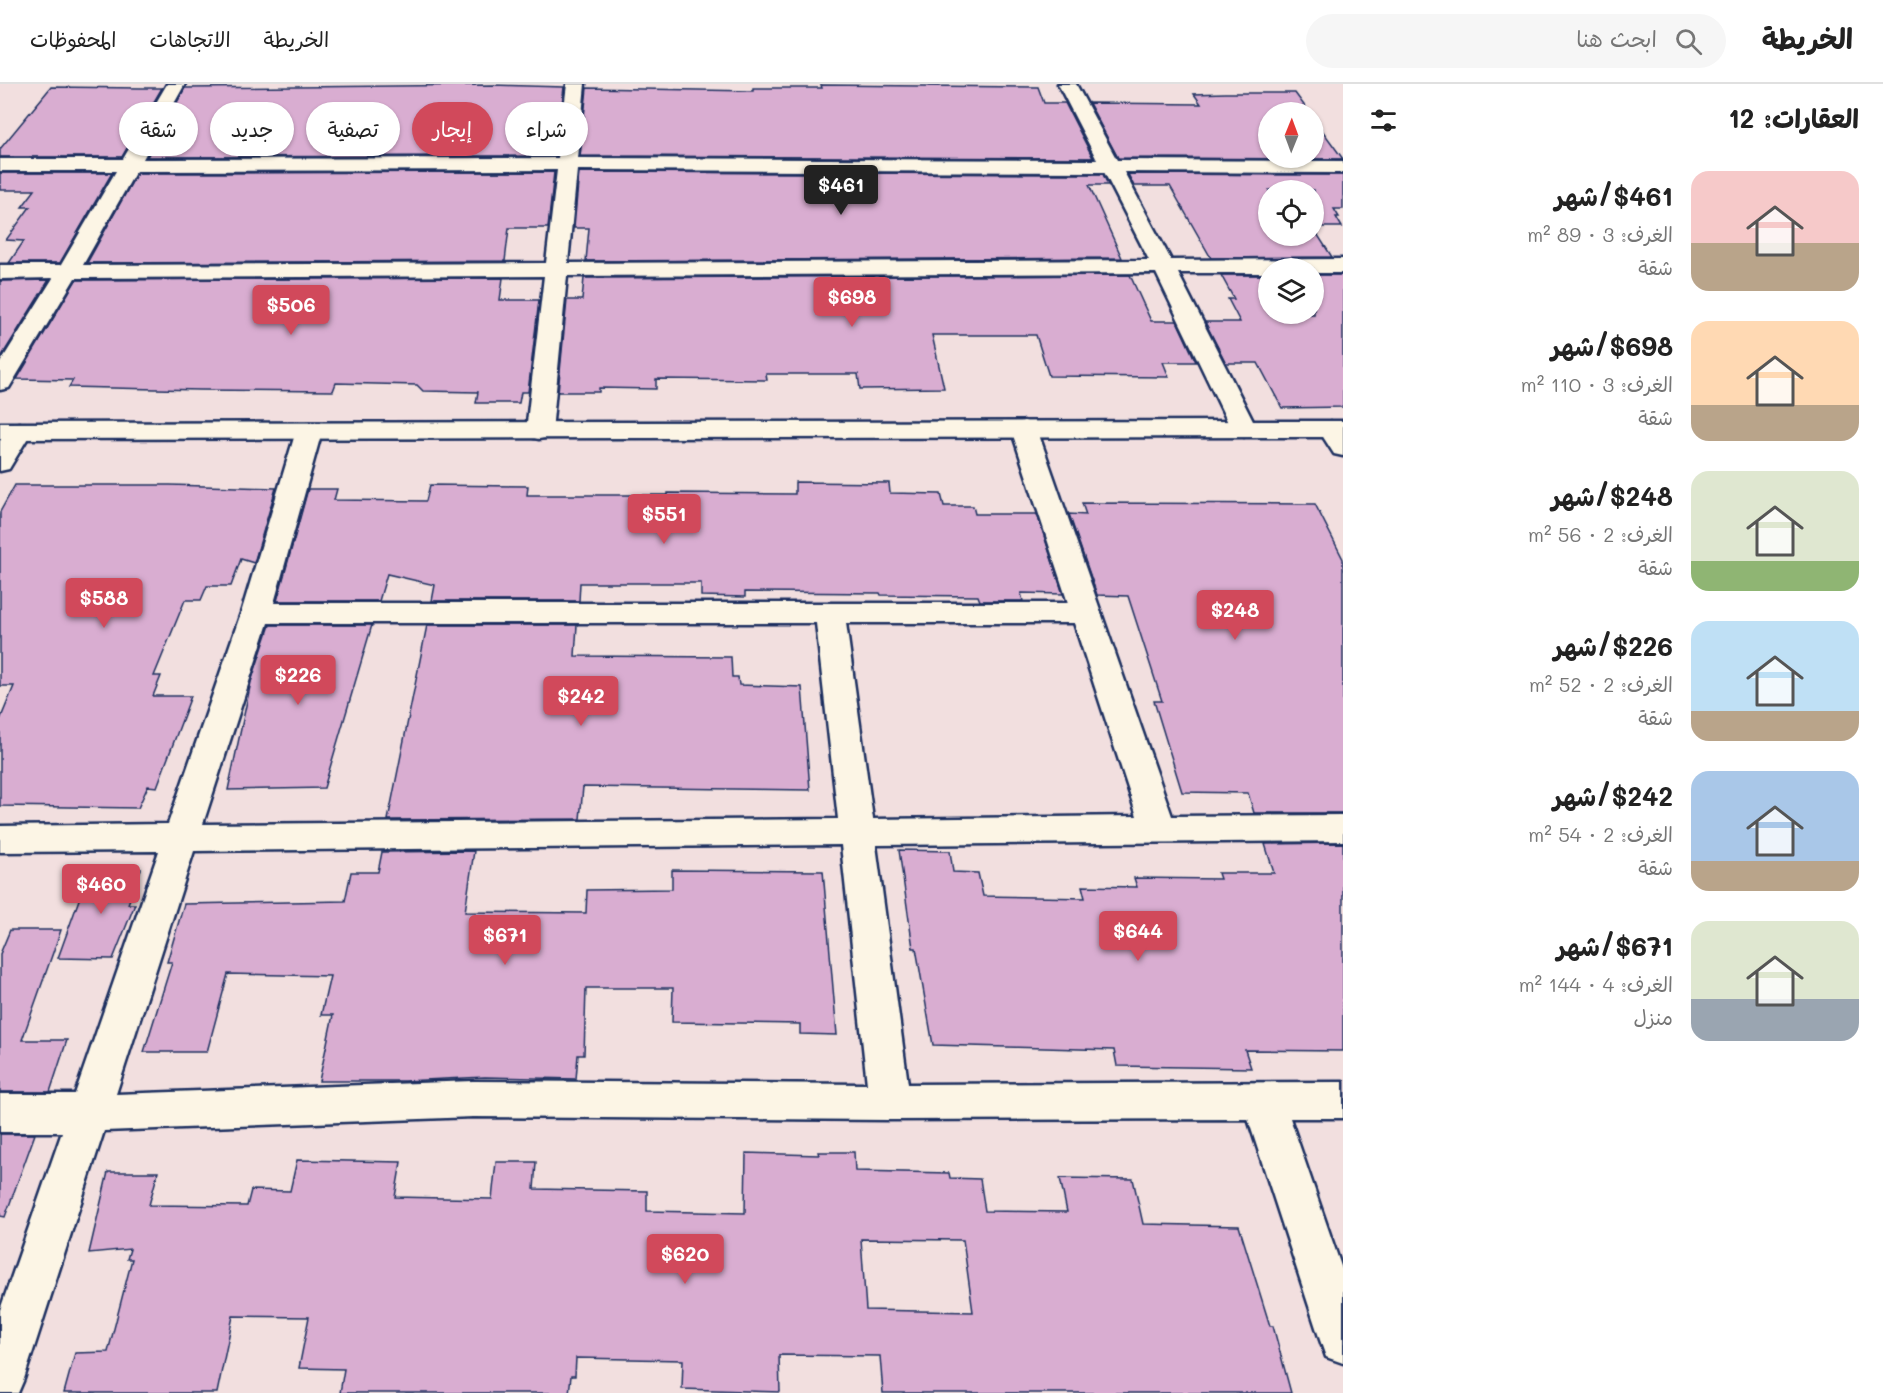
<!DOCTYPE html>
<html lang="ar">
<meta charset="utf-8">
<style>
:root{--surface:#fff;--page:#f6f6f6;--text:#222;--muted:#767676;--line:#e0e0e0;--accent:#d1495b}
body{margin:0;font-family:Mali,"Playpen Sans Arabic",sans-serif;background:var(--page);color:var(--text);direction:rtl;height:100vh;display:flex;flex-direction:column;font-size:22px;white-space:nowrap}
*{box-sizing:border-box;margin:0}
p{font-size:20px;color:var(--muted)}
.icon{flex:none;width:33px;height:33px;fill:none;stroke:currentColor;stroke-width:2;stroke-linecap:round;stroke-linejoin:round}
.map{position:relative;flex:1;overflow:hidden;direction:ltr}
.drawer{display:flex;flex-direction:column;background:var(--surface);width:540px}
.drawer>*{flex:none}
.top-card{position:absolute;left:18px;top:18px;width:570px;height:54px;direction:rtl;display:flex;gap:12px}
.needle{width:39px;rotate:1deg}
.tools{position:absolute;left:1258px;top:18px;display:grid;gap:12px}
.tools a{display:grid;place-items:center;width:66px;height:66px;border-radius:50%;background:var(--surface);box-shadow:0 2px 4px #0004;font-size:30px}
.price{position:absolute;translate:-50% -51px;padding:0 14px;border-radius:6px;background:var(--accent);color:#fff;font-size:20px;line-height:39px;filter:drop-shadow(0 2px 3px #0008)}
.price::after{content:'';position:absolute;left:50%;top:36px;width:18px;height:14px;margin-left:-9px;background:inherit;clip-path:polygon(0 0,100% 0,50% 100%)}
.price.selected{background:#222;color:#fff}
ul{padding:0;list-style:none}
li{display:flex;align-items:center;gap:18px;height:150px;padding:0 24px}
li span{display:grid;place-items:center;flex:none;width:168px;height:120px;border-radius:18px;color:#555}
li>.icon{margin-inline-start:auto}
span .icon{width:72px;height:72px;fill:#fffc;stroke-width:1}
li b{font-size:26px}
h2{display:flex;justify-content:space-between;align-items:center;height:72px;padding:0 24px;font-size:26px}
.tag{padding:0 21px;border-radius:27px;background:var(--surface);box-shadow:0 2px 4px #0004;font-size:21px;line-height:54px}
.tag.selected{background:var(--accent);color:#fff}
header{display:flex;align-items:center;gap:36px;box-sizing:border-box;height:84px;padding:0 30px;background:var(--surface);border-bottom:2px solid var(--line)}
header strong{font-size:28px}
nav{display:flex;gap:33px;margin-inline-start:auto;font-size:21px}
.search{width:420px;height:54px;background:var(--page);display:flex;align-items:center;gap:15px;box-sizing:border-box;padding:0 21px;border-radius:33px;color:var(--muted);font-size:22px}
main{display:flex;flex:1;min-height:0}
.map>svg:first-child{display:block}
.building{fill:#d9add1;stroke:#1b2f5e;stroke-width:1.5;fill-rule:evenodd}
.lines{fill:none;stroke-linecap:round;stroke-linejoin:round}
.minor-casing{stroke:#1b2f5e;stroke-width:5}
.tertiary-casing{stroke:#1b2f5e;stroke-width:5}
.minor{fill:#fcf5e5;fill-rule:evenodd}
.tertiary{fill:#fcf5e5;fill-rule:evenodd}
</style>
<header>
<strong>الخريطة</strong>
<div class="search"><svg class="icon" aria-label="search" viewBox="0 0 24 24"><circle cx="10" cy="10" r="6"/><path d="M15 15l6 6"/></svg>ابحث هنا</div>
<nav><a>الخريطة</a><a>الاتجاهات</a><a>المحفوظات</a></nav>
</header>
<main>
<section class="drawer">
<h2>العقارات: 12<svg class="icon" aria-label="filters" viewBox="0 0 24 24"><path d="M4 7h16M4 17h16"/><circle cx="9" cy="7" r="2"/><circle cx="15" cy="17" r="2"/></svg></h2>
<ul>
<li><span style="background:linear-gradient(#f6c9c9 60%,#b9a48a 0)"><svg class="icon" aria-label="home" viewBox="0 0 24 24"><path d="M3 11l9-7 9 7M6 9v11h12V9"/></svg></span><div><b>$461/شهر</b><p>الغرف: 3 · 89 m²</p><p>شقة</p></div></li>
<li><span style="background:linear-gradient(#ffd9b3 70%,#b9a48a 0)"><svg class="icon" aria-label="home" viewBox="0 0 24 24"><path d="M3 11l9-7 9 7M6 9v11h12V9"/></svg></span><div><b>$698/شهر</b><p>الغرف: 3 · 110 m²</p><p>شقة</p></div></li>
<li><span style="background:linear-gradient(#dfe7d0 75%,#8fb573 0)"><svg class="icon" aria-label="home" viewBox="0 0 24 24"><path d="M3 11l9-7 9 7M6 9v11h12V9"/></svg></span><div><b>$248/شهر</b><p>الغرف: 2 · 56 m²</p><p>شقة</p></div></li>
<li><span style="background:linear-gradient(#bfe0f5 75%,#b9a48a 0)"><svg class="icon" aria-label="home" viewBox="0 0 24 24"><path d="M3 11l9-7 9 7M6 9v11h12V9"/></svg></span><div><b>$226/شهر</b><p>الغرف: 2 · 52 m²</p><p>شقة</p></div></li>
<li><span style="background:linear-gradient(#a9c7e8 75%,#b9a48a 0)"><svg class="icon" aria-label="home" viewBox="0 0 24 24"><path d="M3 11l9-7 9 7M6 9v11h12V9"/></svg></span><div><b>$242/شهر</b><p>الغرف: 2 · 54 m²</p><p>شقة</p></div></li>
<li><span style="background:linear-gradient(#dfe7d0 65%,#9aa5b1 0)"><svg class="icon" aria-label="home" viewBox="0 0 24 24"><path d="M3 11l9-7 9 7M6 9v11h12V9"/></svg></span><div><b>$671/شهر</b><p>الغرف: 4 · 144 m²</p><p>منزل</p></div></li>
</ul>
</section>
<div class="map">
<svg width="1343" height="1309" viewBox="0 0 1343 1309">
<rect width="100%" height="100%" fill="#f2dfdf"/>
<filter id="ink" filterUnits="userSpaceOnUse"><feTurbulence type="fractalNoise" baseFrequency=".0167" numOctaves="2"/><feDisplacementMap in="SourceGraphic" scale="12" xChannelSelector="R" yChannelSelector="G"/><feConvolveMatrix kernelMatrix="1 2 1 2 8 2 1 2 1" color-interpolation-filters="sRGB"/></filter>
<g filter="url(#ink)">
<g class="building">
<polygon points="493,1 564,3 556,72 147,73 185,4"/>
<polygon points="821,1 1038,3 1044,19 1065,19 1093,74 580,72 587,4 753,7 753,4 822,4"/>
<polygon points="51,3 141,4 162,4 122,73 0,73 0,65"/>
<polygon points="1225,9 1295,9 1309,28 1269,28 1269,74 1314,74 1314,35 1343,75 1118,74 1089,19 1201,20 1194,10"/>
<polygon points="554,88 548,144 509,144 505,177 87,179 137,89"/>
<polygon points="579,88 1103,90 1108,101 1089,101 1122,174 586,177 589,144 574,144"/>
<polygon points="0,89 112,89 60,179 9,179 24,157 6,156 30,123 22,123 35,106 0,106"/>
<polygon points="1128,90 1343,91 1343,125 1334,125 1339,133 1336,133 1342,143 1314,143 1314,106 1269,106 1269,152 1314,152 1314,145 1332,173 1211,174 1170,102 1134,102"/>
<polygon points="1130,191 1151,237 1177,237 1196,278 1163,278 1169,293 1049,292 1036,251 932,251 944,304 860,305 858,290 766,290 767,296 656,295 656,305 599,304 599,308 558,308 567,216 582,216 584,194"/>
<polygon points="1221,191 1269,191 1269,230 1314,230 1314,191 1343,191 1343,323 1282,324 1258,279 1226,279 1205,238 1240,238 1228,215 1234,215"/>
<polygon points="503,194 500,216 539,216 528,308 521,308 519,319 476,319 478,308 423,307 417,301 336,299 333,307 200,306 69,303 73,296 17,295 76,196"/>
<polygon points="49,196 0,275 0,197"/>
<polygon points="795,398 889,399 890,409 941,410 944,422 973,422 975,430 1037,430 1063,510 1021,509 1023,517 980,517 978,512 881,511 880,509 745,508 745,513 701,512 701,499 580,499 579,517 432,517 435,501 387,490 379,517 277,517 308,405 337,405 334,416 426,417 430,401 528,402 527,411 668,411 668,409 795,410"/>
<polygon points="15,401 170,401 276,404 254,479 241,475 231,502 207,502 201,516 185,516 154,592 161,592 153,612 191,612 157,703 148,702 138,724 0,722 0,636 14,602 0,602 0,428"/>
<polygon points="1082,419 1315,420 1343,475 1343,729 1254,729 1248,709 1182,708 1154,617 1162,617 1128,512 1097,511 1069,430 1086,431"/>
<polygon points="270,541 372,541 324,704 228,706 251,598"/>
<polygon points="427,541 577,541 575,572 731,573 732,593 738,593 739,601 802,603 810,706 583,703 580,735 388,736"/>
<polygon points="1343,759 1343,967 1245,966 1251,984 1117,982 1114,966 933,961 916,864 913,864 899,766 950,767 953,788 978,789 983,812 1085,814 1082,802 1137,803 1134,794 1220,795 1218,789 1274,789 1265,760"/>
<polygon points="474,767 465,828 586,829 587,806 672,805 672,786 823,787 837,951 800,950 800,940 672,938 673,904 586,904 584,971 578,971 576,995 485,993 404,997 319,997 333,931 321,931 330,892 228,890 207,968 144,968 172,878 167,878 184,820 345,817 351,788 378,788 382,768"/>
<polygon points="90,785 141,785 128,820 135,820 113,875 58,874"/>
<polygon points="10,846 61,846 22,956 67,956 50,1008 0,1008 0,870"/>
<polygon points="0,1050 35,1050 5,1133 0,1132"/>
<path d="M818,1068h36l1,19 94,2 1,5 30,1 5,32 82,1 -7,-34 73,1 10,45 96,2 31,100h3l18,67h-408l-3,-37 -101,-1 1,37 -98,-3 1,-29 -107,-2 -1,18h-4l-2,17h-229l4,-24 -45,-1 10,-51 -76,-1 -16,77h-153l11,-40 33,-1 24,-93h-5l3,-10 -41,4 19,-81h50l-9,33 98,1 4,-16 39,1 7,-31 104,2 -6,35 97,2 4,-37h40l-2,27 113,2v20l98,2 1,-60 73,2zM861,1155l102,1 10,72 -107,-2z"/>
</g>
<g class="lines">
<g class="minor-casing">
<g id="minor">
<path d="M167,0h18l-42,75 415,-1 9,-74h18l-7,74 519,2 -39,-76h18l41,76 226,1v12l-219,-1 47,88 172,-1v14h-29v-5h-45v5h-91l79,156 -4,5 -9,3 -9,-3 -4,-5 -75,-156 -589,3 -15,155 -4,6 -9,2 -9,-2 -4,-6 18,-155 -469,2 -66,110 -9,2v-27l53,-85 -53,1v-14h61l55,-94h-116v-12h123zM557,86l-11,93 -463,2 53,-94zM577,86l527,2 45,88 -581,3z"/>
<path d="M1024,337l9,3 4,5 135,387 171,-1v26l-467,4 32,239 435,-2v36h-53l53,154v91l-17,-6 -6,-17 -72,-221 -358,1 -417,-3 -369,14 -80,248 -6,14h-18v-83l62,-178h-62v-38h75l84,-243 -159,1v-26l168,-2 73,-211 55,-182 4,-6 9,-2 9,2 4,6 -48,172h794l-57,-174 4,-5zM268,539h548l22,196 -635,5zM846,539h228l63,193 -264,3zM841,761l26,239 -394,-3 -357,13 78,-243z"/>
<polygon points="1331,337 1340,340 1343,344 1343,372 1334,370 1318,345 1322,340"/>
<polygon points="19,339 28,341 32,347 9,385 0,387 0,357 10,341"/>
</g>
</g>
<g class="tertiary-casing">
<polygon id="tertiary" points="1343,337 1343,353 0,355 0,339"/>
</g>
<use href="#minor" class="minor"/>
<use href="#tertiary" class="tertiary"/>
</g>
</g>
</svg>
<div class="tools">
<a><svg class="needle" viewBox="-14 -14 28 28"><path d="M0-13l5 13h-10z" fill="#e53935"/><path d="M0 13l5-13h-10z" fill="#767676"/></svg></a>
<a><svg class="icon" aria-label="locate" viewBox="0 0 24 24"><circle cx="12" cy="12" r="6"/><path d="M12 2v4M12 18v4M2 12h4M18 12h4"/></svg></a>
<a><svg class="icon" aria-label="layers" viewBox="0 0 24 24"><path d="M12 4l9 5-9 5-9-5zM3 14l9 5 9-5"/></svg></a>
</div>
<b class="price selected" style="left:841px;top:132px">$461</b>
<b class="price" style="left:852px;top:244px">$698</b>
<b class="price" style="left:291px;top:252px">$506</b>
<b class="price" style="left:664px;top:461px">$551</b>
<b class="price" style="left:104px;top:545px">$588</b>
<b class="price" style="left:1235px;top:557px">$248</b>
<b class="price" style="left:298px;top:622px">$226</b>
<b class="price" style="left:581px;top:643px">$242</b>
<b class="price" style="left:101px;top:831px">$460</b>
<b class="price" style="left:1138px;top:878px">$644</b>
<b class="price" style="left:505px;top:882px">$671</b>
<b class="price" style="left:685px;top:1201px">$620</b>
<div class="top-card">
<a class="tag">شراء</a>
<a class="tag selected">إيجار</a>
<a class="tag">تصفية</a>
<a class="tag">جديد</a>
<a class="tag">شقة</a>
</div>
</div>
</main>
